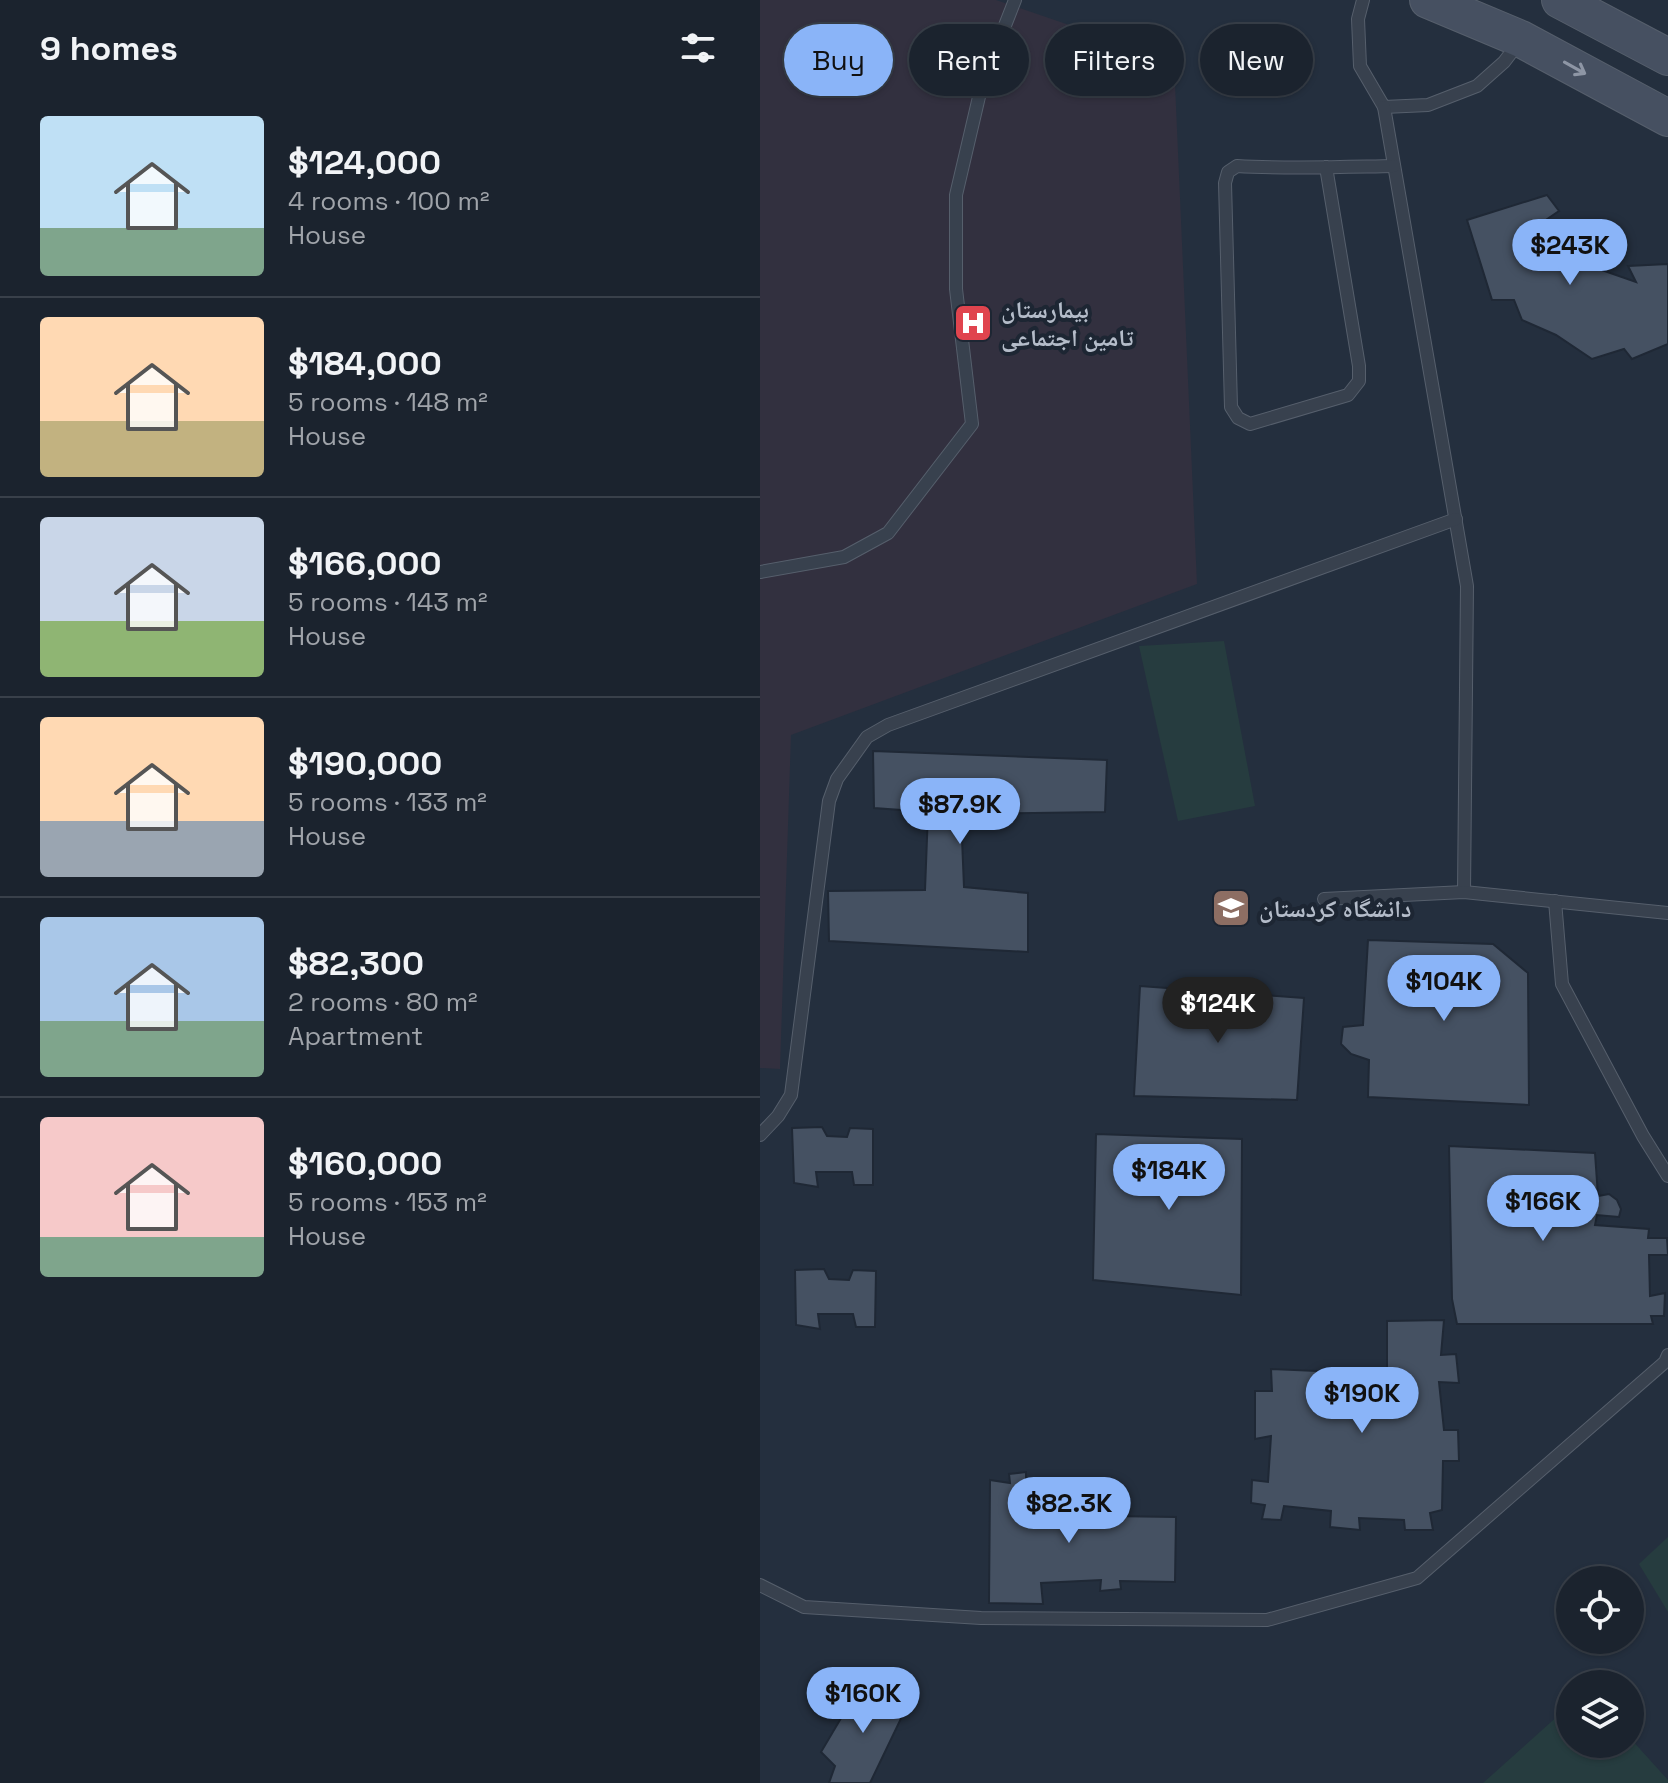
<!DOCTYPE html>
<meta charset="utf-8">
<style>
:root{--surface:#1b232e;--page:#242b36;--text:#f1f3f6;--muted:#a0a4aa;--line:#39404a;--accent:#8ab4f8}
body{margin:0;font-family:"Space Grotesk","Noto Naskh Arabic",sans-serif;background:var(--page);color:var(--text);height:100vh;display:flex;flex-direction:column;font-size:30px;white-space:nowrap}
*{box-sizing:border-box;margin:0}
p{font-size:26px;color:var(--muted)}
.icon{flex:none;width:44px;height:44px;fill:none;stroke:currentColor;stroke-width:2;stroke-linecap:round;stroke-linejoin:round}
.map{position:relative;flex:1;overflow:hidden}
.side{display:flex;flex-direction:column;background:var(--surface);width:760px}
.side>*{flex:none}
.hud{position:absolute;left:24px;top:24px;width:760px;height:72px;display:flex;gap:16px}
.buttons{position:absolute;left:796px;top:1566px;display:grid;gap:16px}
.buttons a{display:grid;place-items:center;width:88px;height:88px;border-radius:50%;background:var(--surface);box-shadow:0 2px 6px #0004,0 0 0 2px var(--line);font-size:40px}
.price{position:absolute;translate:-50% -68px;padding:0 18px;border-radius:28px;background:var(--accent);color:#111;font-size:26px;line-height:52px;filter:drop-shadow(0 2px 4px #0008)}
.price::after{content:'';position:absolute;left:50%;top:48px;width:24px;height:18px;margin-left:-12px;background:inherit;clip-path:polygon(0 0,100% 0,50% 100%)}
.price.current{background:#222;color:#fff}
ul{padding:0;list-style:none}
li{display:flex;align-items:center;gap:24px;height:200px;padding:0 40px}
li+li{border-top:2px solid var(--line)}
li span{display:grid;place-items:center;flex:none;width:224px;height:160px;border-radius:8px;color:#555}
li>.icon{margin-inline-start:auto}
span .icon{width:96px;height:96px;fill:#fffc;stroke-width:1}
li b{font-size:34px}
h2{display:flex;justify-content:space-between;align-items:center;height:96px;padding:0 40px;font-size:34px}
.tag{padding:0 28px;border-radius:36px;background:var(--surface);box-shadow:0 2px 6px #0004,0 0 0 2px var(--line);font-size:28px;line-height:72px}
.tag.current{background:var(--accent);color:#111}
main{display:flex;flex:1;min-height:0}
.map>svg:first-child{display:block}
.medical{fill:#32303f}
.green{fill:#263c3f}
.building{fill:#455162;stroke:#1f2835;stroke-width:2}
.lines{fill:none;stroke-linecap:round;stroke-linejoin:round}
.lane-casing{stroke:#565f6c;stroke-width:14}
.secondary-casing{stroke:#565f6c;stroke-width:38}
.lane{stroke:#38414e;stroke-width:12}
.secondary{stroke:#465061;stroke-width:36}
.oneway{stroke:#8e96a5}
.labels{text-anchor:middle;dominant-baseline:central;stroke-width:8;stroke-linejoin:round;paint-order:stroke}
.poi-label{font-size:24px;font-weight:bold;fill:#b4bcc9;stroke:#1d2633;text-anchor:start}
</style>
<main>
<section class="side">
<h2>9 homes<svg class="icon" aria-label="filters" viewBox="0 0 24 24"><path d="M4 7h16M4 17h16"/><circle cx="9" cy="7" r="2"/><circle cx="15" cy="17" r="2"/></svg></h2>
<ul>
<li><span style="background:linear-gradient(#bfe0f5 70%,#7fa58c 0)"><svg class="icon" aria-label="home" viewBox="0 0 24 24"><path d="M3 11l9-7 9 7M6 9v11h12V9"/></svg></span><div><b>$124,000</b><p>4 rooms · 100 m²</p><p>House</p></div></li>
<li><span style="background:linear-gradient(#ffd9b3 65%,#c2b280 0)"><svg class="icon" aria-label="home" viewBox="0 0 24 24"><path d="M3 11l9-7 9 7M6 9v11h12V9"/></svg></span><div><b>$184,000</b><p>5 rooms · 148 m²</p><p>House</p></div></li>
<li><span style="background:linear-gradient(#c9d6e8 65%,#8fb573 0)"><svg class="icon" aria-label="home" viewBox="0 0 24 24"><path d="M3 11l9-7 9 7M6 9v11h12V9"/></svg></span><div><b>$166,000</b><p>5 rooms · 143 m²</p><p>House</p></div></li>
<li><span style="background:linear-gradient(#ffd9b3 65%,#9aa5b1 0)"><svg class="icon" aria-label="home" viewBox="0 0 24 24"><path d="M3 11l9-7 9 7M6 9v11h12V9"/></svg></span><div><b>$190,000</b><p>5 rooms · 133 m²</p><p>House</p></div></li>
<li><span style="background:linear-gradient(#a9c7e8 65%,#7fa58c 0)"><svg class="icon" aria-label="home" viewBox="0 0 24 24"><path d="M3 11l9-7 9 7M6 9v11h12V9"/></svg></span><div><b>$82,300</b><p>2 rooms · 80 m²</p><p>Apartment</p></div></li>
<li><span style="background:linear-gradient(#f6c9c9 75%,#7fa58c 0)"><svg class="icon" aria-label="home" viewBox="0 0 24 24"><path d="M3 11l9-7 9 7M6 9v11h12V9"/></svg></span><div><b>$160,000</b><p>5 rooms · 153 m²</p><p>House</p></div></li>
</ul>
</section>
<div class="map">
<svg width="908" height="1783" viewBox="0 0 908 1783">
<rect width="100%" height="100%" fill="#242f3e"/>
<polygon class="medical" points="0,0 236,0 414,61 437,584 31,735 20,1069 0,1068"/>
<g class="green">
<polygon points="464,641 495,806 418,821 379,646"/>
<polygon points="908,1537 908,1612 879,1564"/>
<polygon points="810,1705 810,1744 870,1744 870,1738 908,1780 908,1783 723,1783"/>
</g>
<g class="building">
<polygon points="787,195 799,211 774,228 787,251 876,282 868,266 908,264 908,344 872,359 864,349 832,359 796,335 762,320 754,300 732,300 707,220"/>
<polygon points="113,751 347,760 345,812 201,814 204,887 268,893 268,952 69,941 68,891 165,890 168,812 114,808"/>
<polygon points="608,940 733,944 768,973 769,1105 608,1097 609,1060 591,1054 581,1044 583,1027 603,1025"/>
<polygon points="380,986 544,998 537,1100 374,1096"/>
<polygon points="62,1127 67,1136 87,1137 90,1128 113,1129 113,1185 94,1185 92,1172 56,1172 58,1187 34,1183 32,1128"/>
<polygon points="336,1134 482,1139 481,1295 333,1280"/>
<polygon points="689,1146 835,1153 838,1196 849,1194 857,1200 861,1209 859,1217 837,1215 835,1225 889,1229 888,1238 907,1238 908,1255 889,1255 890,1296 905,1293 904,1316 891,1316 893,1324 697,1324 692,1299"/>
<polygon points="64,1269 69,1279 89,1280 93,1270 116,1271 115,1327 96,1327 93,1314 58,1314 60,1329 36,1325 35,1270"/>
<polygon points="684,1320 681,1355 696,1354 699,1383 679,1382 684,1430 698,1430 699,1461 683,1461 682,1510 670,1513 673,1530 645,1530 644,1520 599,1518 600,1530 570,1527 571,1511 524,1506 521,1520 502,1519 505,1505 491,1503 492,1480 508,1482 511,1436 495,1439 495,1391 512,1391 511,1369 627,1374 627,1321"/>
<polygon points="266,1472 266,1480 285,1479 285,1515 416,1517 415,1582 360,1581 361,1589 340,1591 341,1580 281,1583 283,1604 229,1603 230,1480 250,1483 249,1474"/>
<polygon points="103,1681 148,1704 110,1783 69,1783 75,1766 61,1752"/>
</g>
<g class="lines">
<g class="lane-casing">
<g id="lane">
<polyline points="603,0 598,19 600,66 624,107 668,105 717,86 744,62 760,41"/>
<polyline points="624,107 707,586 704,892"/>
<path d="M566,167l33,199v15l-11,14 -98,29 -12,-6 -7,-11 -6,-224 3,-11 9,-6c52,3 104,1 157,0"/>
<polyline points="0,572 84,557 128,533 212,424 196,289 196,195 222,84 255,0"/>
<polyline points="564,899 704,892 908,913"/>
<polyline points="795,901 802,984 883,1136 908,1176"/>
<polyline points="0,1135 18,1116 31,1095 69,801 77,779 107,737 128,725 696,519"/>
<polyline points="0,1585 44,1607 221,1618 507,1620 657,1578 905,1362 908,1355"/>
</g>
</g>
<g class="secondary-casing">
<g id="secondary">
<polyline points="668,0 761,39 908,118"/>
<polyline points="800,0 908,57"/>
</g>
</g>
<use href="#lane" class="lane"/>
<use href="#secondary" class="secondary"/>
</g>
<defs><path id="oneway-shaft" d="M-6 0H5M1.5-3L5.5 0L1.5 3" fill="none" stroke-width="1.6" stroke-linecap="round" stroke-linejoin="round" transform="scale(2)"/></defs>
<use class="oneway" href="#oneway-shaft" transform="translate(815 68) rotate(29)"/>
<defs>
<g id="hospital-square" transform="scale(2)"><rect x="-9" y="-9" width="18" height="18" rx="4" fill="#e0444e" stroke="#1d2633"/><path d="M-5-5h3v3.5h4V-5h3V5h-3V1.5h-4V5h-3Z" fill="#fff"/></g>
<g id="university-square" transform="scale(2)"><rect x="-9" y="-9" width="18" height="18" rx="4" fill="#8d6e63" stroke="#1d2633"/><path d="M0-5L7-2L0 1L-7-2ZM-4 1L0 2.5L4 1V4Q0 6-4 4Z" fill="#fff"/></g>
</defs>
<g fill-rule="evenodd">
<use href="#hospital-square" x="213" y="323"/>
<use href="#university-square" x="471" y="908"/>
</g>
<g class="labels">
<g class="poi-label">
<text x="241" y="309">بیمارستان<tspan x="241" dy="28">تامین اجتماعی</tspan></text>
<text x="499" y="908">دانشگاه کردستان</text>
</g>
</g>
</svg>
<div class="buttons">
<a><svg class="icon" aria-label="locate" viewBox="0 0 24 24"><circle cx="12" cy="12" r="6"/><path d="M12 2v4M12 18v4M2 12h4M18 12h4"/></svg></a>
<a><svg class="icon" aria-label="layers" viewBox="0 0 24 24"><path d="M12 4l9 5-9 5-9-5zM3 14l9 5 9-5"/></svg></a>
</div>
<b class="price" style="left:810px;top:287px">$243K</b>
<b class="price" style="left:200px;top:846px">$87.9K</b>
<b class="price" style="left:684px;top:1023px">$104K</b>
<b class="price current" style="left:458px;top:1045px">$124K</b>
<b class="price" style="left:409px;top:1212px">$184K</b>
<b class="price" style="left:783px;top:1243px">$166K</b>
<b class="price" style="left:602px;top:1435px">$190K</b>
<b class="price" style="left:309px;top:1545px">$82.3K</b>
<b class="price" style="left:103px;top:1735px">$160K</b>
<div class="hud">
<a class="tag current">Buy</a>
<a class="tag">Rent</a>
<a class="tag">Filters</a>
<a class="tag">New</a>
</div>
</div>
</main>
